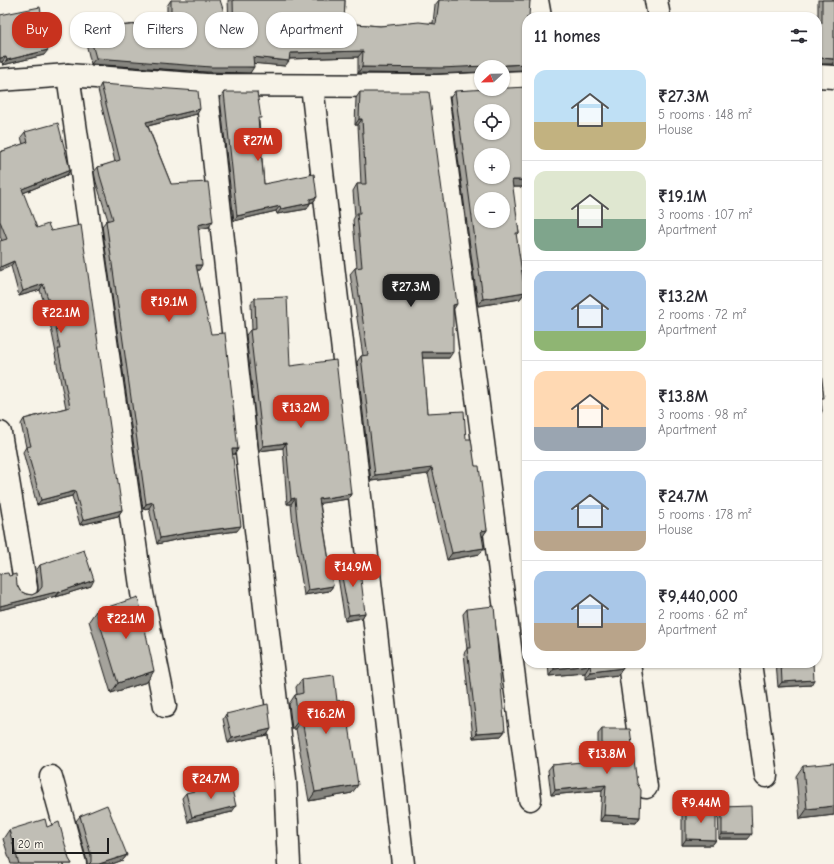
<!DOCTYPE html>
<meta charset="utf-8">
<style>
:root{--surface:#fff;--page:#f7f7f7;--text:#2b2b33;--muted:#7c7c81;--line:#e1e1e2;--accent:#c8321e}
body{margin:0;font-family:"Comic Neue",sans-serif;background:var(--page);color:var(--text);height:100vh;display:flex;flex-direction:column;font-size:15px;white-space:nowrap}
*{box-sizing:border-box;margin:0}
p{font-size:13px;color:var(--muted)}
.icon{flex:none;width:22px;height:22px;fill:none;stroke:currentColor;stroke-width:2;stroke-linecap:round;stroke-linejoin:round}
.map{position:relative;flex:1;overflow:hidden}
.drawer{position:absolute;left:522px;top:12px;width:300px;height:656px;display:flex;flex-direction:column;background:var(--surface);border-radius:16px;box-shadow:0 1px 3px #0004}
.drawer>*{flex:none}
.banner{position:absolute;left:12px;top:12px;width:380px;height:36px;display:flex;gap:8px}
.needle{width:26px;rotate:248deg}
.controls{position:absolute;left:474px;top:60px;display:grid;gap:8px}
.controls a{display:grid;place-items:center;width:36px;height:36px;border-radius:50%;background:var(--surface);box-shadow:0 1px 3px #0004;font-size:20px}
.scale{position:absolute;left:12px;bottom:10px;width:97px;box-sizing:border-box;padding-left:4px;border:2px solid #1c1c1c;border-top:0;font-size:11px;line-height:14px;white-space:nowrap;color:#1c1c1c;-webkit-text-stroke:3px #f7f3e8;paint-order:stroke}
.price{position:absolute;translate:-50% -34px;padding:0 9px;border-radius:8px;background:var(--accent);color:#fff;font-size:13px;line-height:26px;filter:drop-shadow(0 1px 2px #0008)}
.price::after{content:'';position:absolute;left:50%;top:24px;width:12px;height:9px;margin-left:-6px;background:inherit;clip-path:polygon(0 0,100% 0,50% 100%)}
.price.current{background:#222;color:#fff}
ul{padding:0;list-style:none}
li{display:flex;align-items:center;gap:12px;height:100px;padding:0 12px}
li+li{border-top:1px solid var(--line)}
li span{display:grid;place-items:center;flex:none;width:112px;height:80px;border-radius:12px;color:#555}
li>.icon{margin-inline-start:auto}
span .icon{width:48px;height:48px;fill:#fffc;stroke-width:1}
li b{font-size:17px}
h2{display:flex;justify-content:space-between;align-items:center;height:48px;padding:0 12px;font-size:17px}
.pill{padding:0 14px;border-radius:16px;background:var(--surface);box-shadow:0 1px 3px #0004;font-size:14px;line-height:36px}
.pill.current{background:var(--accent);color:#fff}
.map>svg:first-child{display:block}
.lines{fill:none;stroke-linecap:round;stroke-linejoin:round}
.street-casing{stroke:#1c1c1c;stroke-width:25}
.street{stroke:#f7f3e8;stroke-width:22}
.wall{fill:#a5a39c;stroke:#1c1c1c}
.shaded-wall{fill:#86857f;stroke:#1c1c1c}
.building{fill:#c0beb5;stroke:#1c1c1c;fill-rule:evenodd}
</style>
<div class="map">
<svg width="834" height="864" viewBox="0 0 834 864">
<rect width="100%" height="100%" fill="#f7f3e8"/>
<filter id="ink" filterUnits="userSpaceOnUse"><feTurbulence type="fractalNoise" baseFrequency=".025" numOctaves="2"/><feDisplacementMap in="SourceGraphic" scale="8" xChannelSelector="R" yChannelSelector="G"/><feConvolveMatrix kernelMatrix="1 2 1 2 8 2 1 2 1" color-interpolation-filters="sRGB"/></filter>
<g filter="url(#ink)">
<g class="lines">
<g class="street-casing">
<g id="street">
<polyline points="537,0 540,17"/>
<polyline points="656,0 659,17"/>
<polyline points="68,75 142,593 165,706"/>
<polyline points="817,76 834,77"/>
<polyline points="0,80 68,75 206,85 436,86 481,84"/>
<polyline points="503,83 527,82"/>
<polyline points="206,85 235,349 285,779 289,864"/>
<polyline points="312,86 403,864"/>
<polyline points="436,86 530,799"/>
<polyline points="0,433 26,588"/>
<polyline points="629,663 646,787"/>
<polyline points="750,663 766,776"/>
<polyline points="51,777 75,864"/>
</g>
</g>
<use href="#street" class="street"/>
</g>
<g class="wall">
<polygon points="171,0 229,28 228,0 345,0 344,23 380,26 433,23 435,5 439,0 530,0 527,17 527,67 525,70 503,67 481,67 481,72 436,74 358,73 358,57 289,59 285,66 254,63 250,73 206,72 91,64 84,35 88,29 167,21 167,6"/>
<rect x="818" y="0" width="16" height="64"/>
<polygon points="0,15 44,55 3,65 2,62 0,62"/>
<polygon points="101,84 197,114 148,126 171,184 209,227 198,229 199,270 197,270 235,454 232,454 237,531 184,538 157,544 149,508 143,509 102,226 106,221 108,220 96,182 94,172 98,167 115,162 98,90"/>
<polygon points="455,91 527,187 512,187 519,233 516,236 525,292 520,299 478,306 450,98"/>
<polygon points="224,92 259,121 264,184 317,197 313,202 310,203 307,209 277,214 276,211 234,221 220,98"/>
<polygon points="360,92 453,310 449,358 422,358 427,413 466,439 475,466 487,530 482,537 480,554 447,560 428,474 371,481 357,362 361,356 363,356 350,274 355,268 357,268 353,220 355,216 353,191 357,184 361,184 358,125 355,125 356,98"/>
<polygon points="25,132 70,170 67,175 23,193 122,510 118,516 80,525 72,496 37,505 23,452 26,447 21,424 24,419 66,408 55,354 56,353 49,318 40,290 19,296 11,266 0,236 0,152 23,144 21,137"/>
<polygon points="255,298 290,366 351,494 348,499 320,503 333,586 329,591 304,595 293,526 291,504 287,504 283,448 259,451 246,335 250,330 252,330 251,303"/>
<polygon points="40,565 91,586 56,597 56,596 0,610 9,576 17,585 20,591 26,594 32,595 38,592 38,586 36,571"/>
<polygon points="340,566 365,613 362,618 345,621 337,571"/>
<polygon points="467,609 505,731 501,736 473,738 464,653 467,649 463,614"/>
<polygon points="96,611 147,682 111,693 89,621"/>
<polygon points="548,663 623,663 623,668 618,675 585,679 585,673 549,676"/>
<polygon points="776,663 813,663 811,685 778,687"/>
<polygon points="302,679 337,701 352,793 309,801 296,729 292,729 289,704 295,695 297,695 296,687"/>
<polygon points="226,714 267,735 228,743 223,719"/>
<polygon points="602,729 640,817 636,823 600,821 602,790 551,795 548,770 552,765 598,761 598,734"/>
<polygon points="803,766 834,815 800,819 796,776"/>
<polygon points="186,793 232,812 188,822 182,798"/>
<polygon points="722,807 748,839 719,839 718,812"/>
<polygon points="686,809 716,840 712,845 682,845 682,815"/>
<polygon points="80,816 127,855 123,860 112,864 87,864 87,861 76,821"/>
<polygon points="47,827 72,864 11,864 3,839 9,830"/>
</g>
<g class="shaded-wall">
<polygon points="48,50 44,55 3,65 7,60"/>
<polygon points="363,51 358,57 286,59 290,53"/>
<polygon points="6,57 2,62 0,62 0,58"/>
<polygon points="253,57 289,61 285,66 249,63"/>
<polygon points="96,58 254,67 250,73 206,72 91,64"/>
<polygon points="821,58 834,59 834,64 817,64 817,60"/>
<polygon points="527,64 527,67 525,70 503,71 503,67 500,67 506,65"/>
<polygon points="485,66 491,67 481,67 481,72 436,74 358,73 362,67"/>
<polygon points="200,109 197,114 143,127 146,122"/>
<polygon points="359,119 362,119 358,125 355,125"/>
<polygon points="70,170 67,175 18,195 22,189"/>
<polygon points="512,180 527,180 527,187 506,187"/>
<polygon points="317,197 313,202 306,204 310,199"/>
<polygon points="310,203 307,209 277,214 281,209"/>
<polygon points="280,206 276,211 234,221 237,216"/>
<polygon points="213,221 209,227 194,230 198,225"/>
<polygon points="14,261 11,266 0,271 0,267"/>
<polygon points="196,265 202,265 199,270 192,271"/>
<polygon points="43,284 40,290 19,296 23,291"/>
<polygon points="525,292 520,299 478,306 483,299"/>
<polygon points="457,304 453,310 453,305"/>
<polygon points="422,352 453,352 449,358 417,358"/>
<polygon points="822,411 819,417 817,417 817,412"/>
<polygon points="286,443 283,448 259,451 263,446"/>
<polygon points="232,449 238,449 235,454 228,455"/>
<polygon points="432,468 428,474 371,481 375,475"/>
<polygon points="75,491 72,496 37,505 41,500"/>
<polygon points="351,494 348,499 316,504 319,499"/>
<polygon points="295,498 291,504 287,504 291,499"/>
<polygon points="153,502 149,508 143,509 146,504"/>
<polygon points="122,510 118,516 80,525 83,520"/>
<polygon points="241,526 237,531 184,538 157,544 160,538 187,533"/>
<polygon points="487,530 483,536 477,537 481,531"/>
<polygon points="484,548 480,554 447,560 452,553"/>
<polygon points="94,580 91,586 56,597 60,592"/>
<polygon points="333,586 329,591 304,595 308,590"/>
<polygon points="60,591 56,596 0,610 0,606"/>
<polygon points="365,613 362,618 345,621 349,615"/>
<polygon points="590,665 585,673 549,676 554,669"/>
<polygon points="623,668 618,675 585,679 591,672"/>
<polygon points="154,671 147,682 111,693 118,683"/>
<polygon points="814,680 811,685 778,687 782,682"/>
<polygon points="302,720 296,729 292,729 298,721"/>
<polygon points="271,729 267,735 228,743 232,738"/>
<polygon points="505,731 501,736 473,738 477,733"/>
<polygon points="358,785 352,793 309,801 315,792"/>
<polygon points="606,785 602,790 551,795 555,790"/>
<polygon points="236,806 232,812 188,822 192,817"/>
<polygon points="834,806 834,815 800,819 807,809"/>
<polygon points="604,815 640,817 636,823 600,821"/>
<polygon points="722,834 752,834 748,839 719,839"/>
<polygon points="686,839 716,840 712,845 682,845"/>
<polygon points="127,855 123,860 112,864 99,864"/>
</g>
<g class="building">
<polygon points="171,0 220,0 234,42 233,0 345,0 344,23 380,26 419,22 436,24 439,0 530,0 529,17 527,17 527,64 506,65 500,67 491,67 485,66 440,68 362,67 363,51 290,53 289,61 253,57 254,67 211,67 96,58 88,29 171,21"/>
<polygon points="822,0 834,0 834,59 821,58 817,60 817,23 822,23"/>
<polygon points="40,7 48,50 7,60 6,57 0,58 0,15"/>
<polygon points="101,84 198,91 200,109 146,122 171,184 208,182 213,221 198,225 202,265 196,265 211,334 225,333 238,449 232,449 241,526 187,533 160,538 153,502 146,504 106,221 113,219 100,176 98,167 120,160"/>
<path d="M503,87l5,1 19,-1v93h-15l7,53h-3l9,59 -42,7 -28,-208 32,-2h16zM481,111h22v22h-22zM481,155h22v22h-22zM481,199h22v22h-22z"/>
<polygon points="224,92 257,92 261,118 258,118 264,184 314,174 317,197 310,199 310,203 281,209 280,206 237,216"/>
<polygon points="360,92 429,92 457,304 453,305 453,352 422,352 427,413 464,411 466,439 471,439 475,466 479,466 487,530 481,531 484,548 452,553 432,468 375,475 361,356 368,355 355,268 362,267 357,213 360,213 357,184 366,184 362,119 359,119"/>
<polygon points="58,123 70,170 22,189 37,228 48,224 51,231 81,225 122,510 83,520 75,491 41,500 26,447 31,446 24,419 70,407 58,349 60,349 53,313 43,284 23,291 14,261 0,267 0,241 7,239 0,221 0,152 28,142 25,132"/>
<polygon points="287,297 290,366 336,360 351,494 319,499 333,586 308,590 297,520 295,498 291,499 286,443 263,446 250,330 256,329 255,298"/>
<polygon points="817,362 820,362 824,398 821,398 822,411 817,412"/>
<polygon points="84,550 94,580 60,592 60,591 0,606 0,574 8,573 9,576 16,574 17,585 20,591 26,594 32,595 38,592 42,587 42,581 40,565"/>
<polygon points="359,562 365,613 349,615 340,566"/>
<polygon points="138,597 154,671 118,683 96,611"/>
<polygon points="494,606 505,731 477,733 467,648 471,648 467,609"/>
<polygon points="554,663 623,663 623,668 591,672 590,665 554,669"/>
<polygon points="781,663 813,663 814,680 782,682"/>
<polygon points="334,675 337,701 344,700 347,726 349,725 358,785 315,792 302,720 298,721 295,695 303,693 302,679"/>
<polygon points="268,704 271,729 232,738 226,714"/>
<polygon points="602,729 630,729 637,783 641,790 640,817 604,815 606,785 555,790 552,765 602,760"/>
<polygon points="834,763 834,806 807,809 803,766"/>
<polygon points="230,782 236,806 192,817 186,793"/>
<polygon points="107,805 127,855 99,864 89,864 91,862 91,855 80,816"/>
<polygon points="751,806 752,834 722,834 722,807"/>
<polygon points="686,809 716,810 716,840 686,839"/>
<polygon points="45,819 47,827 59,822 69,859 72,864 19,864 9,830"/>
</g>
</g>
</svg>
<div class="controls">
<a><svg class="needle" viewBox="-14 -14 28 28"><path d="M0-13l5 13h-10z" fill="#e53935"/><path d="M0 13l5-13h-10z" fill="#7c7c81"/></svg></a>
<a><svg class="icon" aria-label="locate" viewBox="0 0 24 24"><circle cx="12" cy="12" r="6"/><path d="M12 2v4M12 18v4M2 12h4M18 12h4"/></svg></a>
<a>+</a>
<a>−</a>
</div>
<div class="scale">20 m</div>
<b class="price" style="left:258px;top:162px">₹27M</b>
<b class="price current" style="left:411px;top:308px">₹27.3M</b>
<b class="price" style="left:169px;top:323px">₹19.1M</b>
<b class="price" style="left:61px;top:334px">₹22.1M</b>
<b class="price" style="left:301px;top:429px">₹13.2M</b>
<b class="price" style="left:353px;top:588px">₹14.9M</b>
<b class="price" style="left:126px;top:640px">₹22.1M</b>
<b class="price" style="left:326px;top:735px">₹16.2M</b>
<b class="price" style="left:607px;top:775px">₹13.8M</b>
<b class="price" style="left:211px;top:800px">₹24.7M</b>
<b class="price" style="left:701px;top:824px">₹9.44M</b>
<div class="banner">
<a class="pill current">Buy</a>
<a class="pill">Rent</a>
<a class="pill">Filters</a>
<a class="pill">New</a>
<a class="pill">Apartment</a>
</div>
<section class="drawer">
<h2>11 homes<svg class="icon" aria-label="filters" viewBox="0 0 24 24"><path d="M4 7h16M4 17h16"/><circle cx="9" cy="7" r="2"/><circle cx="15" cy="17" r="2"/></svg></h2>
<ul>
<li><span style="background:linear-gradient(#bfe0f5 65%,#c2b280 0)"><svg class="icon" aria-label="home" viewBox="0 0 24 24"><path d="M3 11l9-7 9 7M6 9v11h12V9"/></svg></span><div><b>₹27.3M</b><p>5 rooms · 148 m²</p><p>House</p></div></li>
<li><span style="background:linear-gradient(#dfe7d0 60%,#7fa58c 0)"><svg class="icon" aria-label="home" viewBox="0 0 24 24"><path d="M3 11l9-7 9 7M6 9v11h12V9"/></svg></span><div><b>₹19.1M</b><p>3 rooms · 107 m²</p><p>Apartment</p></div></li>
<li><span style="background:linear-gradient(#a9c7e8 75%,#8fb573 0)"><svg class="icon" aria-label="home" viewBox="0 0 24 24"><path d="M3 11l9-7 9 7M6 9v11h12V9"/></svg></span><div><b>₹13.2M</b><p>2 rooms · 72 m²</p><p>Apartment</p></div></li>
<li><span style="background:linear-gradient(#ffd9b3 70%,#9aa5b1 0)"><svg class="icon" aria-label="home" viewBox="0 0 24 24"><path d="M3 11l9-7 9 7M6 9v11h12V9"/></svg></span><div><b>₹13.8M</b><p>3 rooms · 98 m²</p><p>Apartment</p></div></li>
<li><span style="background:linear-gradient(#a9c7e8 75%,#b9a48a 0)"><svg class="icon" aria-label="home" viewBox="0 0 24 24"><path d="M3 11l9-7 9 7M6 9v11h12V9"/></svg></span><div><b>₹24.7M</b><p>5 rooms · 178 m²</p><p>House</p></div></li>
<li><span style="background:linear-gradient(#a9c7e8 65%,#b9a48a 0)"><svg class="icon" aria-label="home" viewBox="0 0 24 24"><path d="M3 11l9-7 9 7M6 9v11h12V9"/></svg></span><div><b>₹9,440,000</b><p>2 rooms · 62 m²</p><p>Apartment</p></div></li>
</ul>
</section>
</div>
